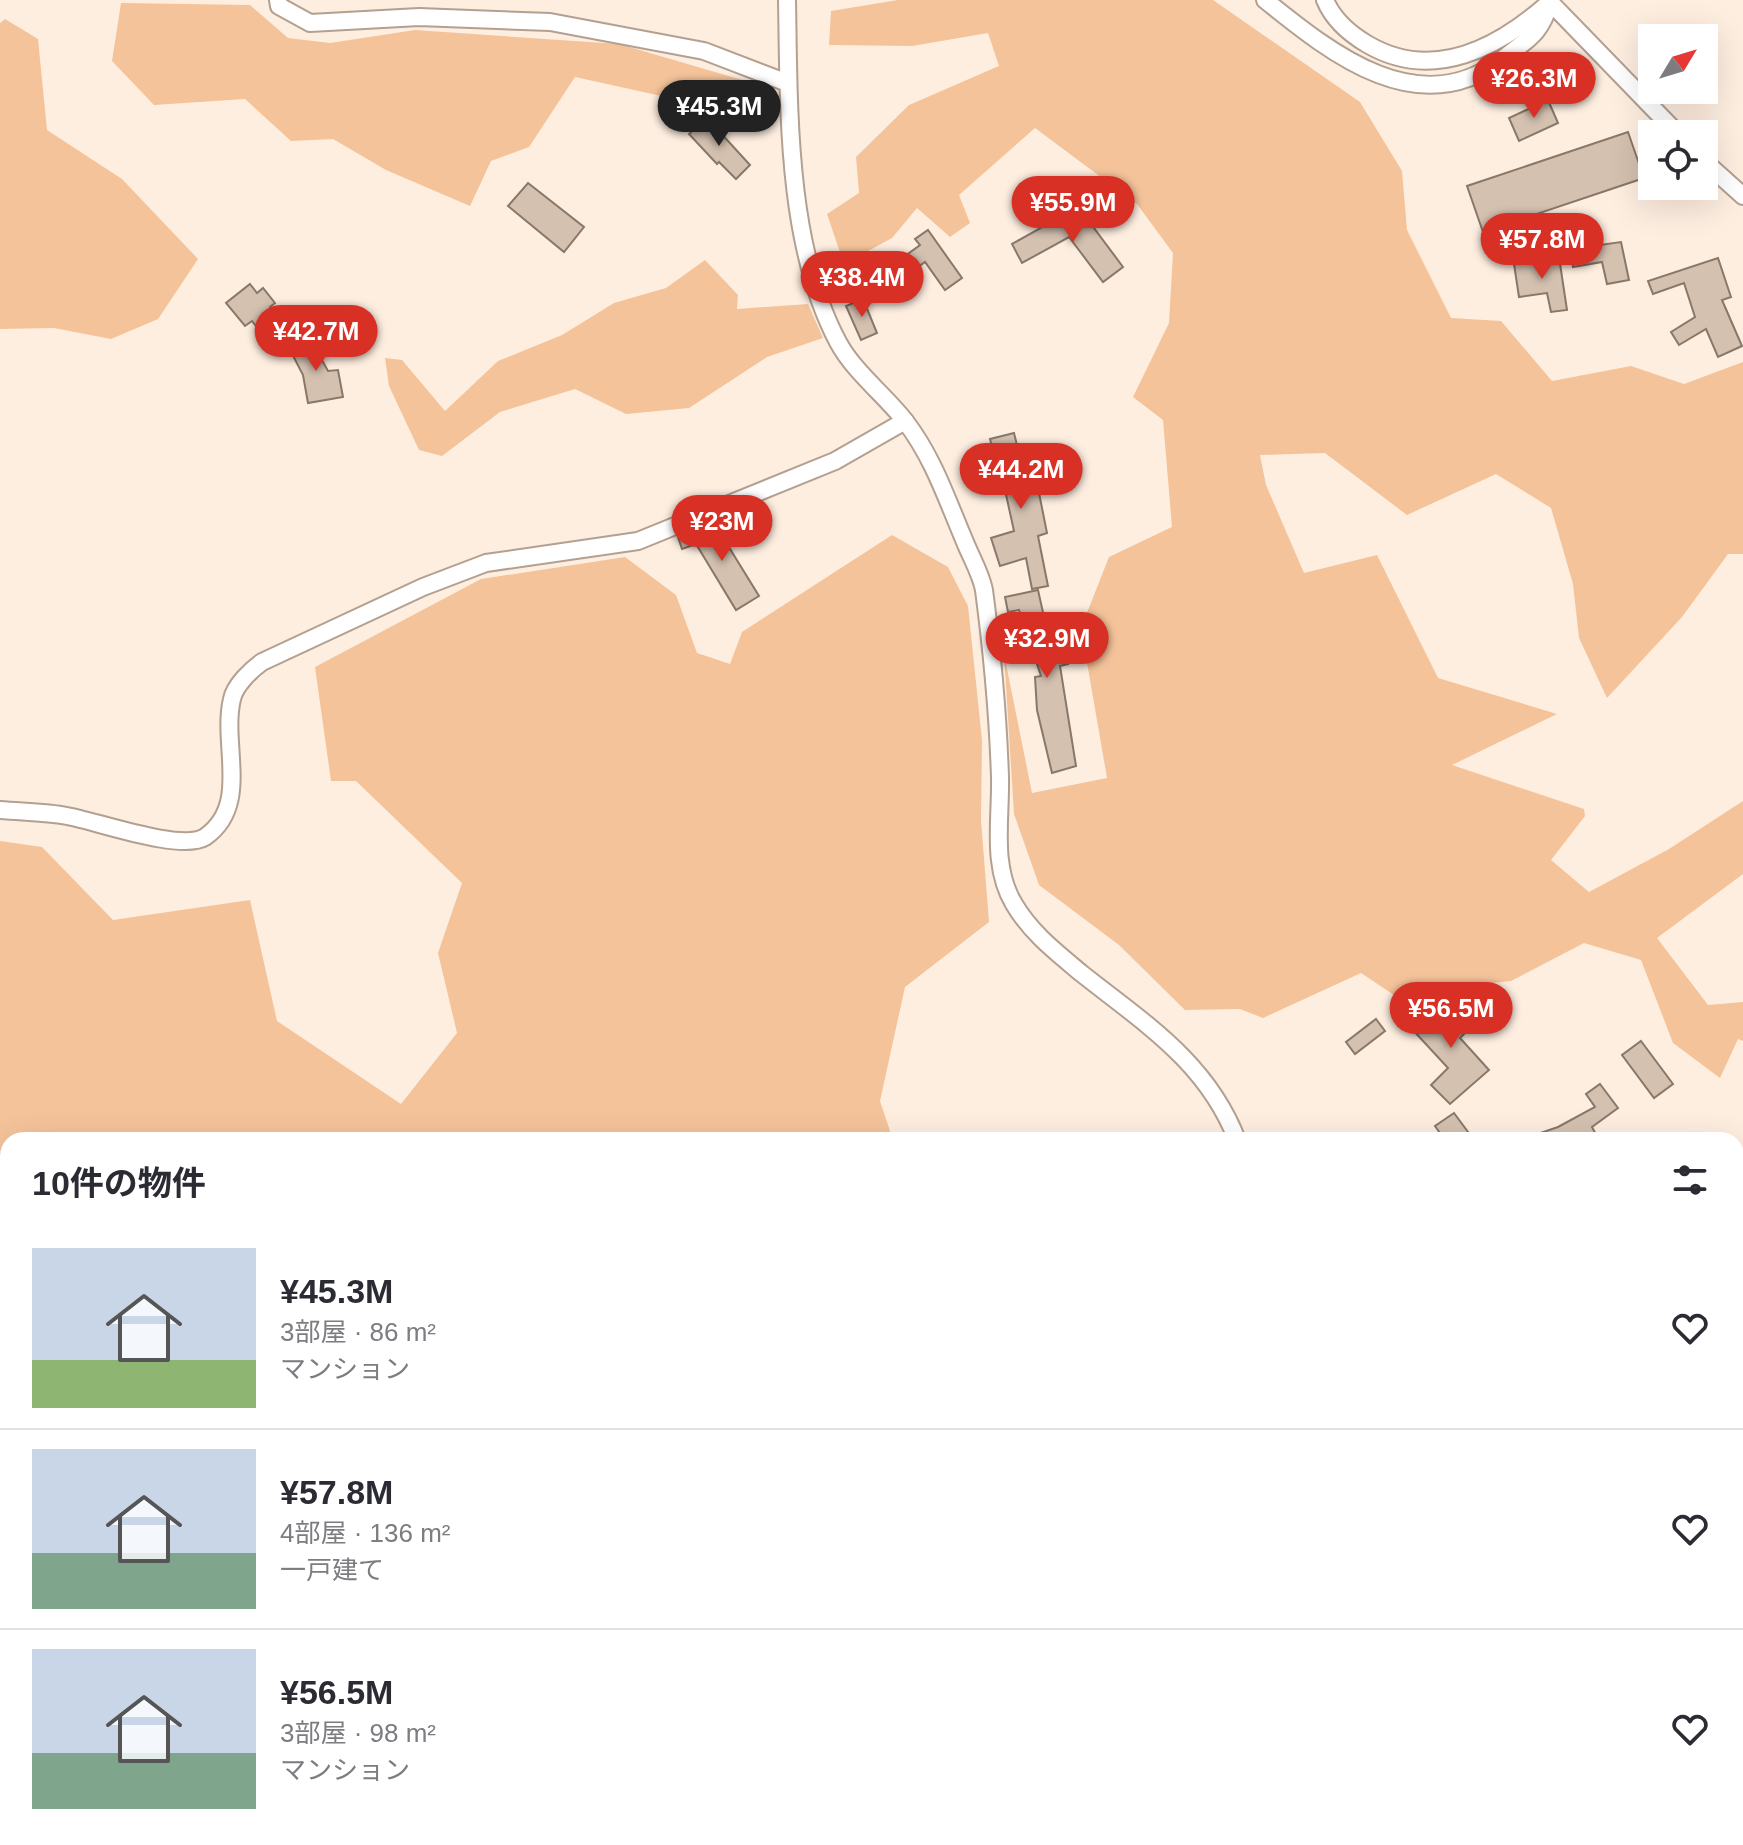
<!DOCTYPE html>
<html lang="ja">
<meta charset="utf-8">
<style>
:root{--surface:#fff;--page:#f2f2f3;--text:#2b2b33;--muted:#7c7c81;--line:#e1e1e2;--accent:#d93025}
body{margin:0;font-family:Arial,"Noto Sans JP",sans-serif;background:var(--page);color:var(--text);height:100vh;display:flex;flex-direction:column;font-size:30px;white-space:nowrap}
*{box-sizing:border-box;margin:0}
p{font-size:26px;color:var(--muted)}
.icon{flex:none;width:44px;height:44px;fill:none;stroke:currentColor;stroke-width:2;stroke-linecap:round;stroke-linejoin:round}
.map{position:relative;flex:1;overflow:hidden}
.details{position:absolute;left:0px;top:1132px;width:1744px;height:714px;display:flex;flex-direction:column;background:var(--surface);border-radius:24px 24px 0 0;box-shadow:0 8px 32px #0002}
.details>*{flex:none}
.needle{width:52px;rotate:52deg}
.buttons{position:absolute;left:1638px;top:24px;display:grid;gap:16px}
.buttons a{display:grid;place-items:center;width:80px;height:80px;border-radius:0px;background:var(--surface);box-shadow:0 8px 32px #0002;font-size:40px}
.price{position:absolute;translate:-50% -68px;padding:0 18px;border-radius:28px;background:var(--accent);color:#fff;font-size:26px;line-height:52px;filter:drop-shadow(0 2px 4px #0008)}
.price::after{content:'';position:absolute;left:50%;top:48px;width:24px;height:18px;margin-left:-12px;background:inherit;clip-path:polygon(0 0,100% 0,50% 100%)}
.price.selected{background:#222;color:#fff}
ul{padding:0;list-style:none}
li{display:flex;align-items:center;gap:24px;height:200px;padding:0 32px}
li+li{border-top:2px solid var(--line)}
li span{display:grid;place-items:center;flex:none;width:224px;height:160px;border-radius:0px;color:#555}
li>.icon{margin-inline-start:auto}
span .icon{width:96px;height:96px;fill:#fffc;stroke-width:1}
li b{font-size:34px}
h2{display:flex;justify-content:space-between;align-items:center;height:96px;padding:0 32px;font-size:34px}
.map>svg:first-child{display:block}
.green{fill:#f4c39a}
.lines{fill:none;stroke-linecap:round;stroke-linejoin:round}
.river{stroke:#d19f74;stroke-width:32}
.building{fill:#d4c1b0;stroke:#897768;stroke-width:2}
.minor-casing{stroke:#b3a090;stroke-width:20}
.path{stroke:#988c82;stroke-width:3;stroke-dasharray:4 4;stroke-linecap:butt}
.minor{stroke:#fff;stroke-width:16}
</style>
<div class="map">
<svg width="1743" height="1845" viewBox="0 0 1743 1845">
<rect width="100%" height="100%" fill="#feeee0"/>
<g class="green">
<polygon points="898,0 1213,0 1360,102 1402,171 1407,230 1451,318 1501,321 1552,381 1631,366 1684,384 1743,362 1743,554 1728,554 1682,617 1607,698 1579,638 1573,584 1551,508 1496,474 1407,515 1325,453 1260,455 1266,485 1304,573 1377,555 1438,678 1557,714 1452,765 1584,809 1585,816 1551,860 1589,892 1669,849 1743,801 1743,874 1657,938 1708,1005 1743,1002 1743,1041 1738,1039 1720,1078 1673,1043 1641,960 1584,943 1511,981 1463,986 1409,1005 1361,973 1263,1018 1240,1009 1185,1010 1119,945 1039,885 1014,814 1004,654 1032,793 1107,778 1081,628 1109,557 1172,527 1163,420 1133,397 1169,323 1173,253 1137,204 1035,128 959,195 970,223 950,237 917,208 892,238 844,264 827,214 859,193 856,157 909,105 999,66 988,33 912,46 829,45 831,11"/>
<polygon points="121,3 250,5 288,38 330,43 415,30 619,44 763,86 764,96 697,88 666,97 575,77 529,147 491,161 470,206 386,170 333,139 291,141 245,99 154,105 112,61"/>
<polygon points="5,19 38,39 47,130 122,179 198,259 158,319 111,339 54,328 0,329 0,23"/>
<polygon points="705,260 738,295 737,309 808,304 823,338 767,357 689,408 626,414 575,389 500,412 442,456 419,450 389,386 385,358 402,360 445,411 498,361 562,335 614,303 666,288"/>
<polygon points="892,535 948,567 968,606 982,740 981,820 989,922 905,987 880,1101 893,1140 8,1140 8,1665 0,1661 0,841 42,847 113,920 250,900 277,1021 401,1104 457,1033 438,953 462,883 356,781 331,781 315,667 481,579 625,557 676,595 697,653 730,664 742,632"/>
</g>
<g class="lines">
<g class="river">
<polyline points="1736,1771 1743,1763"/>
<polyline points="1267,1838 1267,1845"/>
</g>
</g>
<g class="building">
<polygon points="1548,100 1558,123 1519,141 1509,118"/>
<polygon points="707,118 750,165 736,179 719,162 717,164 689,134"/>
<polygon points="1628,132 1644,178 1483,232 1467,186"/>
<polygon points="528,183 584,227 564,252 508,206"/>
<polygon points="1091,211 1100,224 1094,228 1123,267 1103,282 1069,237 1022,263 1012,244 1055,220 1059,227"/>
<polygon points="928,230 962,278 945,290 925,262 870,303 860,289 920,245 915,239"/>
<polygon points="1621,242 1629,280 1607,284 1602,262 1573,267 1570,249"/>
<polygon points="1559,257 1567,310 1551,312 1547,293 1519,297 1514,264"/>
<polygon points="1718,258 1731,297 1722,300 1742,346 1718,357 1706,329 1679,345 1671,332 1695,317 1684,283 1653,294 1648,281"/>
<polygon points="250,284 257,293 263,288 275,303 270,307 292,334 273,348 252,321 245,326 226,303"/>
<polygon points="863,299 877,333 861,340 846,306"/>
<polygon points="308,335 328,371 338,370 343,397 308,403 303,375 288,346"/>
<polygon points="1014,433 1021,461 1032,458 1047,533 1038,536 1048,586 1032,589 1026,558 1000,566 991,538 1014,531 998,458 995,459 990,439"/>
<polygon points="718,520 727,544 759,596 736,610 696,544 682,549 678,537"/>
<polygon points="1038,590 1046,626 1054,623 1068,664 1060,666 1076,766 1052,773 1037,710 1035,677 1041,676 1019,610 1008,612 1005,597"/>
<polygon points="1456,1002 1476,1022 1460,1038 1489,1070 1450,1104 1431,1085 1448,1068 1411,1028 1432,1008 1441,1018"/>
<polygon points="1376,1019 1385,1031 1355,1054 1346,1042"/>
<polygon points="1641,1041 1673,1084 1654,1098 1622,1055"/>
<polygon points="1600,1084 1618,1108 1592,1127 1599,1140 1520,1140 1558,1127 1595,1107 1586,1094"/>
<polygon points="1454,1113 1474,1140 1445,1140 1435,1126"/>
</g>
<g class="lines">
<g class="minor-casing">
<g id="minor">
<polyline points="278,0 279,6 310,23 419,17 550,22 704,51 785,82"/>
<path d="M787,0c2,108 -1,244 51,342 16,30 47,53 67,79 28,36 42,79 60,121 6,15 16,32 19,48 8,61 14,126 16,187 1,42 -9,89 14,127 17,29 42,48 67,69 63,50 126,89 156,167"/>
<path d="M1265,0c67,54 155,125 240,57 25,-19 36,-24 45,-55"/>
<path d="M1325,0c8,19 25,34 42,44 66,39 133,3 184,-43"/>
<polyline points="1548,0 1678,134"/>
<polyline points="1704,161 1743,196"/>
<path d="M0,810c22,2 45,2 67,6 29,5 114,36 138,21 46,-32 16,-92 27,-138 3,-14 19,-29 30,-37l161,-75 63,-24 152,-22 197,-80 70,-40"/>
<polyline points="1736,1199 1743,1193"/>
<polyline points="0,1812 8,1818"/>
<polyline points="36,1838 46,1845"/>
<polyline points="1416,1838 1417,1845"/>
<polyline points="964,1845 970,1838"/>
</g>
</g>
<g class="path">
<polyline points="1736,1718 1743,1704"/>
<polyline points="1736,1817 1743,1813"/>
</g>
<use href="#minor" class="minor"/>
</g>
</svg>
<div class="buttons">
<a><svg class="needle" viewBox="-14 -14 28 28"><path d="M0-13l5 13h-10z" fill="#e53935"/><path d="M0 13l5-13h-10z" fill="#7c7c81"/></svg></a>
<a><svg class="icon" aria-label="locate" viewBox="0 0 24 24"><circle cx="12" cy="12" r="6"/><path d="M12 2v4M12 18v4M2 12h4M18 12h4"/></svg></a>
</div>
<b class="price" style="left:1534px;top:120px">¥26.3M</b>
<b class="price selected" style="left:719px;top:148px">¥45.3M</b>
<b class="price" style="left:1073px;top:244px">¥55.9M</b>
<b class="price" style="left:1542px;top:281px">¥57.8M</b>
<b class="price" style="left:862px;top:319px">¥38.4M</b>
<b class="price" style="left:316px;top:373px">¥42.7M</b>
<b class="price" style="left:1021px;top:511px">¥44.2M</b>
<b class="price" style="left:722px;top:563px">¥23M</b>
<b class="price" style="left:1047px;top:680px">¥32.9M</b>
<b class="price" style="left:1451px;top:1050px">¥56.5M</b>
<section class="details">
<h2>10件の物件<svg class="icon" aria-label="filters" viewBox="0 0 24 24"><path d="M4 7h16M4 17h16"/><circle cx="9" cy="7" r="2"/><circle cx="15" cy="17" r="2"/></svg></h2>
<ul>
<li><span style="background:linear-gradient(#c9d6e8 70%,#8fb573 0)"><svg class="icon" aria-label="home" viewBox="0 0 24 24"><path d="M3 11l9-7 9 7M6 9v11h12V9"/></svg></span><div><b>¥45.3M</b><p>3部屋 · 86 m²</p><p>マンション</p></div><svg class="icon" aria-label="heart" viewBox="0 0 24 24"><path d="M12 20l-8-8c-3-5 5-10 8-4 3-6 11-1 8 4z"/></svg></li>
<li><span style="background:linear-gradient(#c9d6e8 65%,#7fa58c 0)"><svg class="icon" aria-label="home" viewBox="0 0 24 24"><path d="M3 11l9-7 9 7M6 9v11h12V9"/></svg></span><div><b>¥57.8M</b><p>4部屋 · 136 m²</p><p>一戸建て</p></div><svg class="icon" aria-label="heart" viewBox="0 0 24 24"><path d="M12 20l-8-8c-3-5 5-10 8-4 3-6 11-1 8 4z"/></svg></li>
<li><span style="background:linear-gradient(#c9d6e8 65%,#7fa58c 0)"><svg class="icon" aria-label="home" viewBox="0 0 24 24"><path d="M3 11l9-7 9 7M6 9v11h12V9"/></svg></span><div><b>¥56.5M</b><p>3部屋 · 98 m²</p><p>マンション</p></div><svg class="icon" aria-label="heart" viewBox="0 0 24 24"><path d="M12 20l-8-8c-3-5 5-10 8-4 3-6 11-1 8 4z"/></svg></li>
</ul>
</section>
</div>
